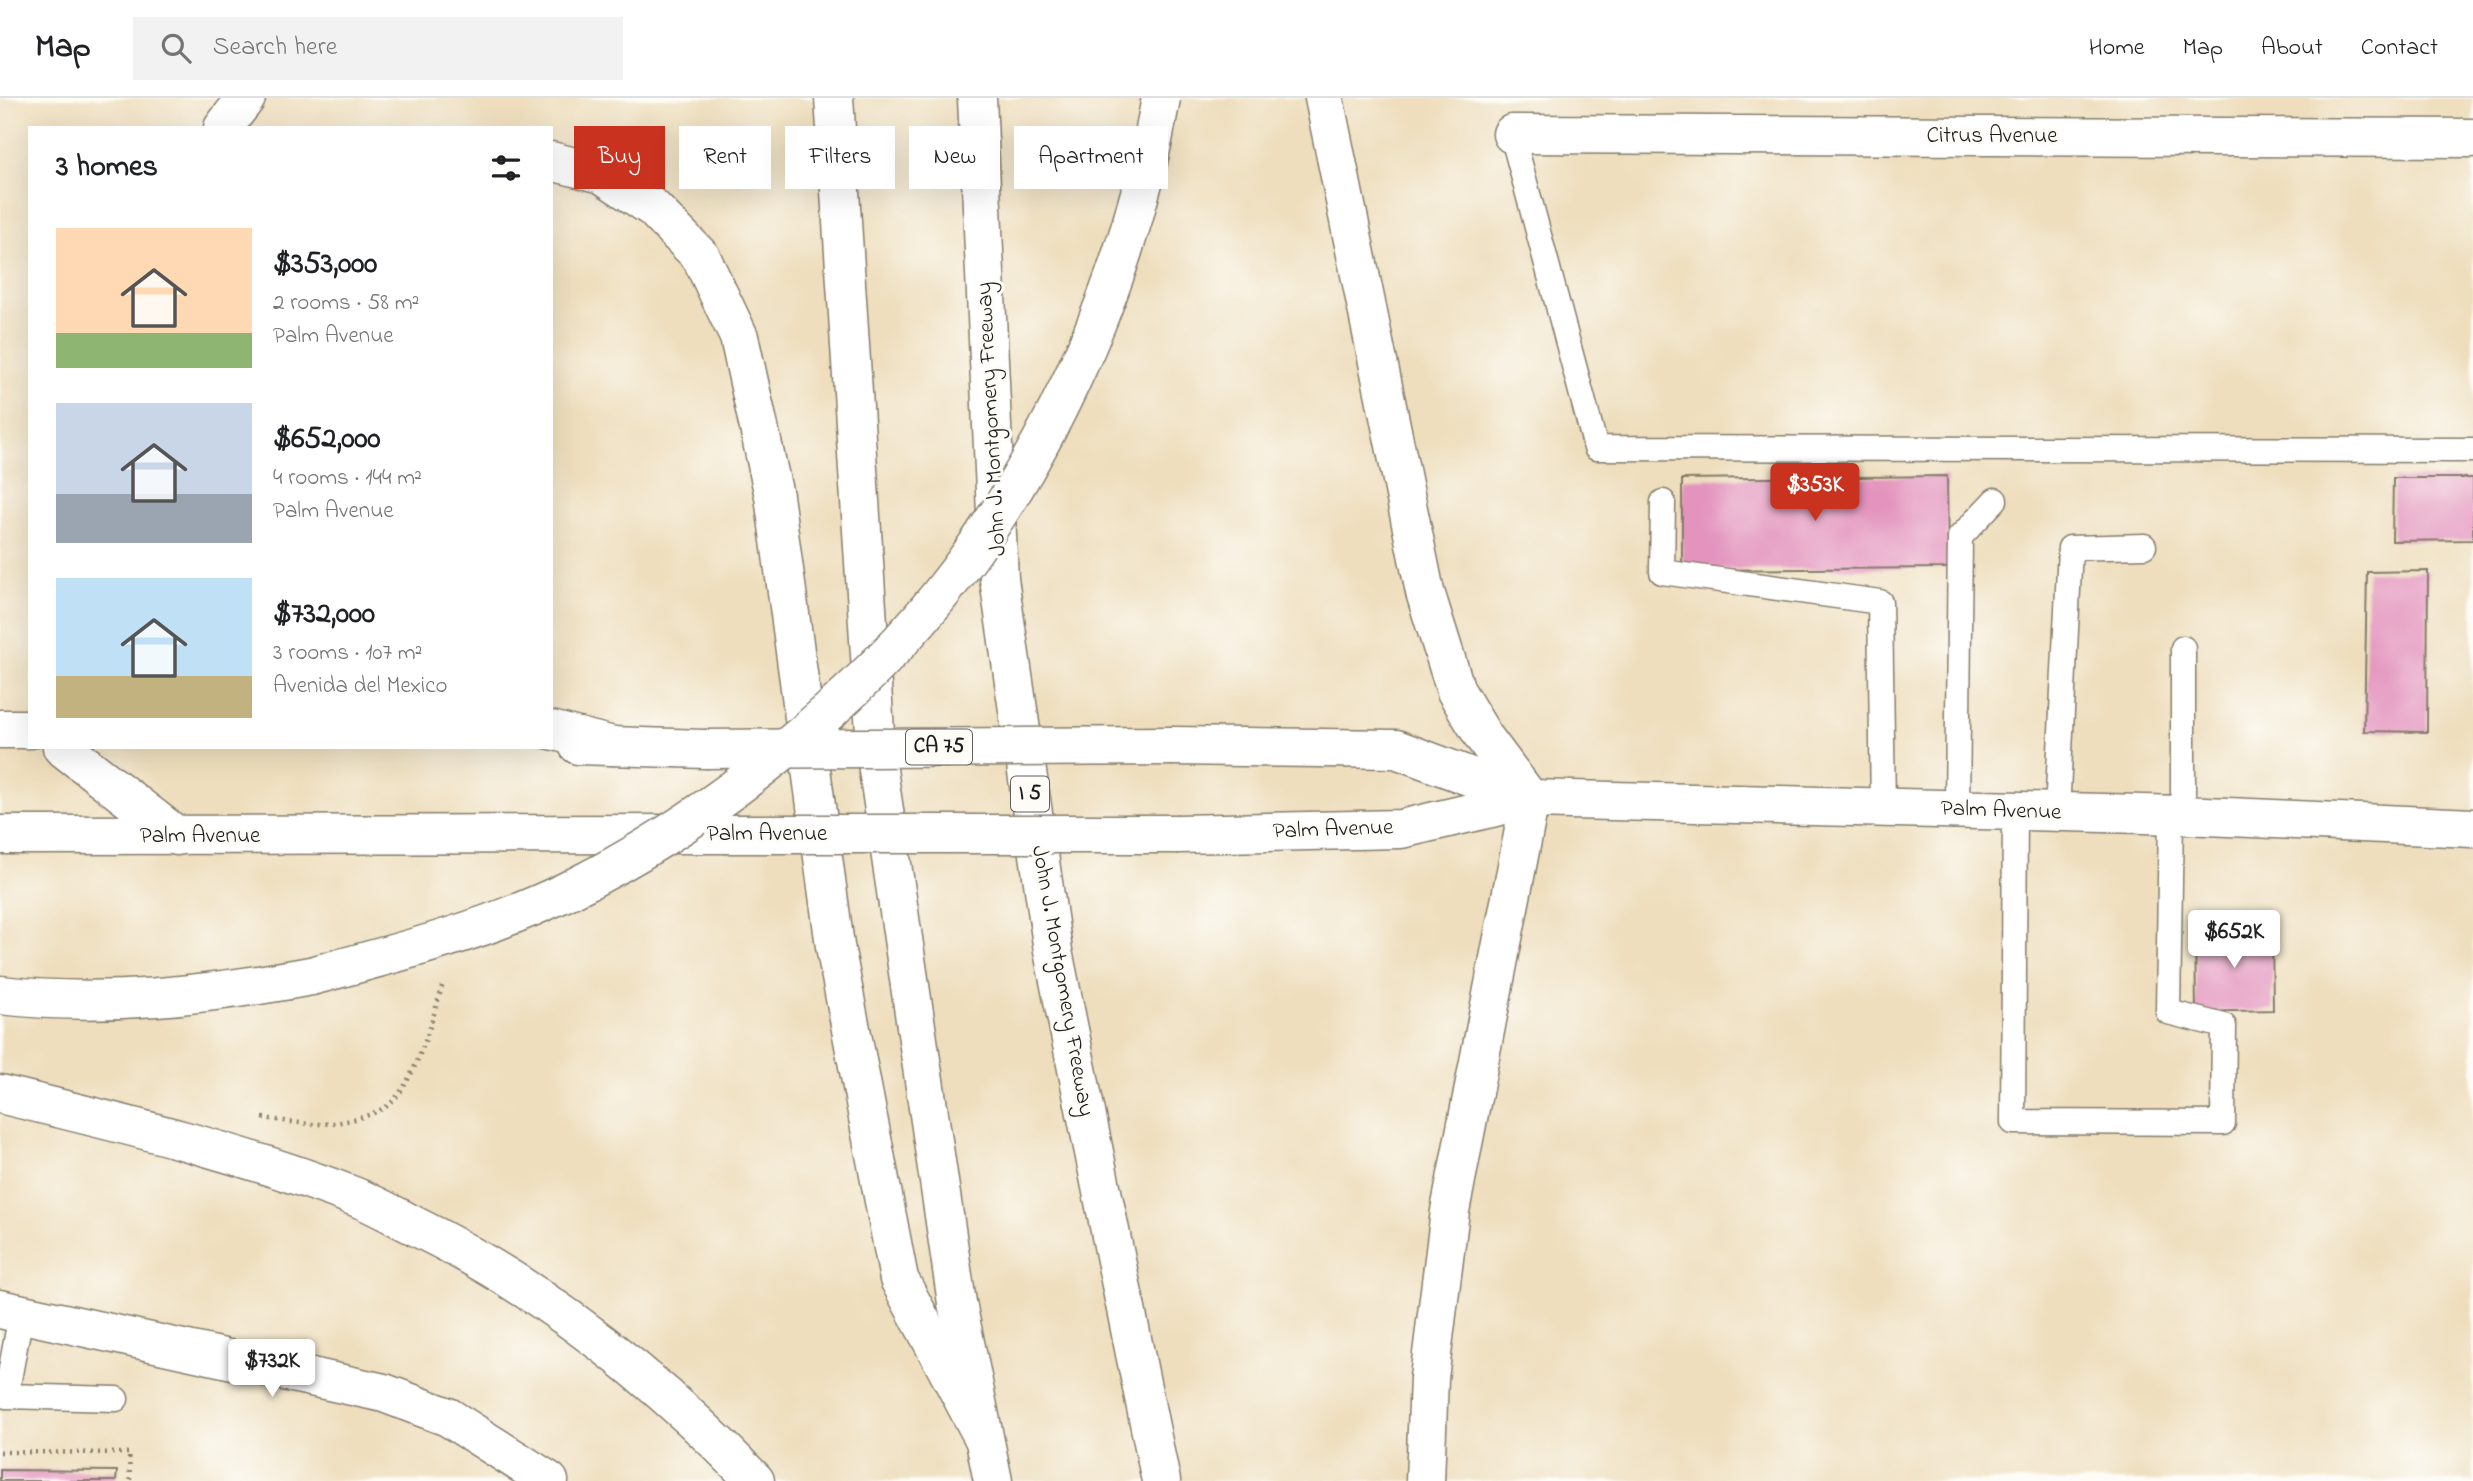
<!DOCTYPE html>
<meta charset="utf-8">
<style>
:root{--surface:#fff;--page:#f2f2f2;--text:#202124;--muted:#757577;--line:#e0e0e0;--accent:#c8321e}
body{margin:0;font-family:"Indie Flower",sans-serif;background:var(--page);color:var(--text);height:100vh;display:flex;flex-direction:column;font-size:26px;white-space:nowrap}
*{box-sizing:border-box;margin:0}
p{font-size:23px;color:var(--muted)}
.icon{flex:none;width:38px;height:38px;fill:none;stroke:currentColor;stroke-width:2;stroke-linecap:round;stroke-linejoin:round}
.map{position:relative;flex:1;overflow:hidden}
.sheet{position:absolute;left:28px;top:28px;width:525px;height:623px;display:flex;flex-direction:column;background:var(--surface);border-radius:0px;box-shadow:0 7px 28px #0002}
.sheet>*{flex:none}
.banner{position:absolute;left:574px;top:28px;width:665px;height:63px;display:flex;gap:14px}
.price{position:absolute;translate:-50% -60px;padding:0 16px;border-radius:7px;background:#fff;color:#222;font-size:23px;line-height:46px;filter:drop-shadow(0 2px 4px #0008)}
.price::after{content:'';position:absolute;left:50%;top:42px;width:21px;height:16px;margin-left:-10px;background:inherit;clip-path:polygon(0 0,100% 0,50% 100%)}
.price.active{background:var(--accent);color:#fff}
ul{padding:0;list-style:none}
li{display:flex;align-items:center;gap:21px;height:175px;padding:0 28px}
li span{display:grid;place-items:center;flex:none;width:196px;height:140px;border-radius:0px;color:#555}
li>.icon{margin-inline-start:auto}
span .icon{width:84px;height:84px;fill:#fffc;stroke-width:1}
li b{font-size:30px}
h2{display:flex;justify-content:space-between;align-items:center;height:84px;padding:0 28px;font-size:30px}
.chip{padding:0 24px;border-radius:0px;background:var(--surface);box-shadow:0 7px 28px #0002;font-size:24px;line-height:63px}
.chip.active{background:var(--accent);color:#fff}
header{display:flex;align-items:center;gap:42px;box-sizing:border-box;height:98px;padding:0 35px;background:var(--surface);border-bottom:2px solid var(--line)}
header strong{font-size:33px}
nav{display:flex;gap:38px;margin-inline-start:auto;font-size:24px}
.search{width:490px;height:63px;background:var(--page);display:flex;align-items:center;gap:18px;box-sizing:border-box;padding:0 24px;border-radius:0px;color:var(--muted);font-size:26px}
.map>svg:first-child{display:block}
.building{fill:#e393bd}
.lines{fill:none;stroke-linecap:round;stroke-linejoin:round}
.service-casing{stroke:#857d6c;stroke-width:27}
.minor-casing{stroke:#857d6c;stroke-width:41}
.primary-casing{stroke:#857d6c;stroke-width:41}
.trunk-casing{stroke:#857d6c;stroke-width:41}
.motorway-casing{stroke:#857d6c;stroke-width:41}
.path{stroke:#857d6c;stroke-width:4.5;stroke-dasharray:2 5;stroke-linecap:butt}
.service{stroke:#fff;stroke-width:24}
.minor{stroke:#fff;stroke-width:38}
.primary{stroke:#fff;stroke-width:38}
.trunk{stroke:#fff;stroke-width:38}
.motorway{stroke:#fff;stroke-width:38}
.primary-bridge-casing{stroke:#857d6c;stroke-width:41;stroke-linecap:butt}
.trunk-bridge-casing{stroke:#857d6c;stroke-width:41;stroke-linecap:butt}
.motorway-bridge-casing{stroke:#857d6c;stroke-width:41;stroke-linecap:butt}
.primary-bridge{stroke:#fff;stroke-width:38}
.trunk-bridge{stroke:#fff;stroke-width:38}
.motorway-bridge{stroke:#fff;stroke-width:38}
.labels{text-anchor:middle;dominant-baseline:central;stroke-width:6;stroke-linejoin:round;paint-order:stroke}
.shield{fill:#fdfcf7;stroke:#605f5e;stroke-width:2}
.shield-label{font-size:21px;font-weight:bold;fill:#1c1c1c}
.street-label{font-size:23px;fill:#1c1c1c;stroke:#fdfcf7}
</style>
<header>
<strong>Map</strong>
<div class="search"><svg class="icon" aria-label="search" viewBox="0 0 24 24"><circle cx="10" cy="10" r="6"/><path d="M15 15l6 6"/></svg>Search here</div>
<nav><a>Home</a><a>Map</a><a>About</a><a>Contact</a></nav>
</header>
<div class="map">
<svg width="2473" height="1383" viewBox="0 0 2473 1383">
<rect width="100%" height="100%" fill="#fdfcf7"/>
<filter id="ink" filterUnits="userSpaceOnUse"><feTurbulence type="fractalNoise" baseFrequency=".0143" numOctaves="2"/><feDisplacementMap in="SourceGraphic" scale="14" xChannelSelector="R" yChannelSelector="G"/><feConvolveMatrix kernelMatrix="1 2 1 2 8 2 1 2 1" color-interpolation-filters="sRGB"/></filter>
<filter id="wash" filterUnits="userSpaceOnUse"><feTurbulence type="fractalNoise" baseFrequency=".00686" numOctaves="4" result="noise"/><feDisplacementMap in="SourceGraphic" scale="28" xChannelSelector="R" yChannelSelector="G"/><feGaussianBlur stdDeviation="1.57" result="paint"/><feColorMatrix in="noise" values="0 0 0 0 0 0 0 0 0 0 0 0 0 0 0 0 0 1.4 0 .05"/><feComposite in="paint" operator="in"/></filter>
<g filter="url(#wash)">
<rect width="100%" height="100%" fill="#eedebd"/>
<g id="blocks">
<g class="building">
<polygon points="1947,378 1948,470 1682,472 1682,381"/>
<polygon points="2393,380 2473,380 2473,442 2392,443"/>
<polygon points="2428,473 2427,634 2364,633 2367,474"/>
<polygon points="2195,829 2272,833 2273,912 2196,914"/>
<polygon points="0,1372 117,1373 116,1383 0,1383"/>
</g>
</g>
</g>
<g filter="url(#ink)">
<use href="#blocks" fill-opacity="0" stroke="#857d6c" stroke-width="2"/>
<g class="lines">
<g class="service-casing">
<g id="service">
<polyline points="1512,36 1596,350 2473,352"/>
<polyline points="1663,404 1662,474 1880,504 1883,710"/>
<polyline points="2183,550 2183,717"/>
<polyline points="1957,712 1960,439 1995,402"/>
<polyline points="2015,713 2013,1024 2223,1025 2224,928 2168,914 2171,717"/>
<polyline points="2057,715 2070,450 2144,448"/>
<polyline points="21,1216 6,1298 116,1301"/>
</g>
</g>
<g class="minor-casing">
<g id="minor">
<polyline points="1512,36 2473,40"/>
<polyline points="0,1211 384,1295 448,1319 549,1383"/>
</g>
</g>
<g class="primary-casing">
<g id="primary">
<polyline points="1178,736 1401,731 1530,701 2183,717 2473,730"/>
<polyline points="0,737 724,736"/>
</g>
</g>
<g class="trunk-casing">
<g id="trunk">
<polyline points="0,631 30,631"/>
<polyline points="578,647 705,651"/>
<polyline points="1173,648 1396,651 1530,701"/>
</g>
</g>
<g class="motorway-casing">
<g id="motorway">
<polyline points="834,0 877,665 957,1205 993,1383"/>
<polyline points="977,0 999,481 1053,853 1161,1383"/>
<polyline points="1324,0 1425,494 1456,593 1483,638 1530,701 1450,1113 1429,1280 1425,1383"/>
<polyline points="223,30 246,0"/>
<polyline points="551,63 602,76 653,110 701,159 739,239 774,398 835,848 899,1181 983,1339"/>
<polyline points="551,632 613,648"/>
<polyline points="62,649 177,738"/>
<path d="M0,897c105,12 208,0 311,-19"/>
<path d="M0,996c120,29 241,58 356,103 20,8 39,19 57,28 130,64 242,152 342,256"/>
</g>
</g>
<g class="path">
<path d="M263,1020c17,2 36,6 53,6 22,0 48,-5 68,-16 30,-18 50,-93 59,-125"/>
<polyline points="0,1354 129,1355 130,1383"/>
</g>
<use href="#service" class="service"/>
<use href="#minor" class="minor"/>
<use href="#primary" class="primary"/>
<use href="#trunk" class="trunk"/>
<use href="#motorway" class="motorway"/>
<g class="primary-bridge-casing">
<polyline id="primary-bridge" points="724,736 1178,736"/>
</g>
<g class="trunk-bridge-casing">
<polyline id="trunk-bridge" points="705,651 1173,648"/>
</g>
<g class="motorway-bridge-casing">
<path id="motorway-bridge" d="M311,878c87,-23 173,-45 254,-84 143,-70 296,-191 392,-319 101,-135 176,-308 204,-475"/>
</g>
<use href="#primary-bridge" class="primary-bridge"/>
<use href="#trunk-bridge" class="trunk-bridge"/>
<use href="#motorway-bridge" class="motorway-bridge"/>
</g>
</g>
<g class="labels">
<g class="shield">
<rect x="906" y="631.5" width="66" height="35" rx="5"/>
<rect x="1011" y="678.5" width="38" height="35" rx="5"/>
</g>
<g class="shield-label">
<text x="939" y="649">CA 75</text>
<text x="1030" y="696">I 5</text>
</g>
<g class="street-label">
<text x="1992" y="38">Citrus Avenue</text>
<text transform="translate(992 321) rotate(-93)">John J. Montgomery Freeway</text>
<text transform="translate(2001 713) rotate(2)">Palm Avenue</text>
<text transform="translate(1333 732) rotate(-2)">Palm Avenue</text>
<text x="767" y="736">Palm Avenue</text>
<text x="200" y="738">Palm Avenue</text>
<text transform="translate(1062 883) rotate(80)">John J. Montgomery Freeway</text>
</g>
</g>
</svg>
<b class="price active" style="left:1815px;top:425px">$353K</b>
<b class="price" style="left:2234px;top:872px">$652K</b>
<b class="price" style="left:272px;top:1301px">$732K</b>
<div class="banner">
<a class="chip active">Buy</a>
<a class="chip">Rent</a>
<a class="chip">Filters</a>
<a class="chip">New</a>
<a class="chip">Apartment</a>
</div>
<section class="sheet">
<h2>3 homes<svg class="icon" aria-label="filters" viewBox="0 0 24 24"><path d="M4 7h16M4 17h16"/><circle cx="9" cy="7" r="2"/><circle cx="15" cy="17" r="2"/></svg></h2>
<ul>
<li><span style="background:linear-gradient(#ffd9b3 75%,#8fb573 0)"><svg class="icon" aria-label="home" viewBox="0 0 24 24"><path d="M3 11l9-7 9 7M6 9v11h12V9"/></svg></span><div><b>$353,000</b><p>2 rooms · 58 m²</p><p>Palm Avenue</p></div></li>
<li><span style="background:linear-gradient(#c9d6e8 65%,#9aa5b1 0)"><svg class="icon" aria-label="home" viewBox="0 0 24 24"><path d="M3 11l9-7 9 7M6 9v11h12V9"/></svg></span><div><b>$652,000</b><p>4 rooms · 144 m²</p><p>Palm Avenue</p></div></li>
<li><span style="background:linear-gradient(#bfe0f5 70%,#c2b280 0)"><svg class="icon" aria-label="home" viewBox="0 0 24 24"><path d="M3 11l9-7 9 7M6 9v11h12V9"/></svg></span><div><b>$732,000</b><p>3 rooms · 107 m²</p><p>Avenida del Mexico</p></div></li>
</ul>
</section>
</div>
